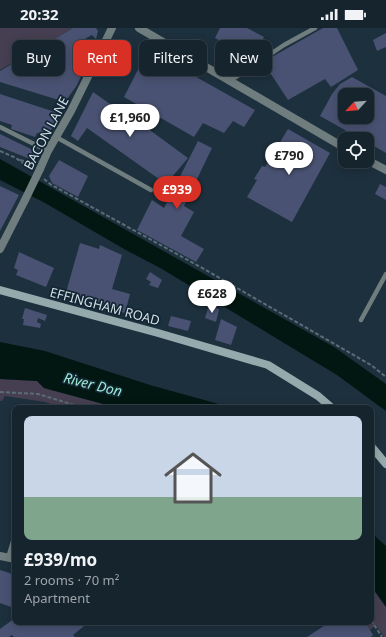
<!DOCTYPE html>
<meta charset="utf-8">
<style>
:root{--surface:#16242e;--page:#23303a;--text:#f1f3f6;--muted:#9ea4aa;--line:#35414a;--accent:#d93025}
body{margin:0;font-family:"Noto Sans",sans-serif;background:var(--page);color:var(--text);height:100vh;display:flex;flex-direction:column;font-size:15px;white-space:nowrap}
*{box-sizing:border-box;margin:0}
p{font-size:13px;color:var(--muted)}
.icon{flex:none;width:22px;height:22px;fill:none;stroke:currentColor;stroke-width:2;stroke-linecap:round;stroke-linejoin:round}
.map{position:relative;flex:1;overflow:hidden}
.sheet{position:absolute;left:12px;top:377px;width:362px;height:220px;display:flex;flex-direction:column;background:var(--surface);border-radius:8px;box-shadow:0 2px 10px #0003,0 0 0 1px var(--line)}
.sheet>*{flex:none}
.banner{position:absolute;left:12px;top:12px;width:362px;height:36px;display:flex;gap:8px}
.needle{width:26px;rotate:244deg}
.fabs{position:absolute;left:338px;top:60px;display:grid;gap:8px}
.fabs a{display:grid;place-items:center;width:36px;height:36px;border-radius:8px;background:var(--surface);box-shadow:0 2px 10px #0003,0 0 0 1px var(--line);font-size:20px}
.price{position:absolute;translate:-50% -34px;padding:0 9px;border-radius:14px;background:#fff;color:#222;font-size:13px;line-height:26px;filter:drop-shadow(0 1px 2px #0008)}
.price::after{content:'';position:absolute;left:50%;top:24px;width:12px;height:9px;margin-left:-6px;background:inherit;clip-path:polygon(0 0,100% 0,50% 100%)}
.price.current{background:var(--accent);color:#fff}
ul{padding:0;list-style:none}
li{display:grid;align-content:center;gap:8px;height:212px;padding:0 12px}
li span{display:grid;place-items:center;height:124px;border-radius:8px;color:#555}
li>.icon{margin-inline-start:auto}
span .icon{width:72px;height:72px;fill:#fffc;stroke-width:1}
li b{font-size:17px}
.pill{padding:0 14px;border-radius:8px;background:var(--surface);box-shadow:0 2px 10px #0003,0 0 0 1px var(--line);font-size:14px;line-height:36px}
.pill.current{background:var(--accent);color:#fff}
.status{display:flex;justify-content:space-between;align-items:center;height:28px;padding:0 20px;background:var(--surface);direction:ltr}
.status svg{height:11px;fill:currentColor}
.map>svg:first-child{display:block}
.green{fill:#463f51}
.water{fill:#021712}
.building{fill:#495272;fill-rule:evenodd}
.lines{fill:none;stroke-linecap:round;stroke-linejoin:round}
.path{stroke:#5b6c77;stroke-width:2;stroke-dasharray:4 2;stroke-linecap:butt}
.lane{stroke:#707d7f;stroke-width:4.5}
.street{stroke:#707d7f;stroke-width:8}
.secondary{stroke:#95aaad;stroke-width:8}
.street-bridge{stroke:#707d7f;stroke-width:8}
.labels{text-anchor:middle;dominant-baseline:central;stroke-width:3.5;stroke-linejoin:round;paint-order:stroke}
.street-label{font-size:13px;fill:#d2dee6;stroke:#132633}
.water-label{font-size:14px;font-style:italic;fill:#9be9d1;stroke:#132633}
</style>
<div class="status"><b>20:32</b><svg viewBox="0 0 49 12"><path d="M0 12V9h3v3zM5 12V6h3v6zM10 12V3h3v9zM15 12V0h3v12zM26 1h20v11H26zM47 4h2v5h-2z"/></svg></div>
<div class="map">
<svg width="386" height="609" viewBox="0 0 386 609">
<rect width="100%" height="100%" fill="#1d303d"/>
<g class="green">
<polygon points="0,0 73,0 0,42"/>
<polygon points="0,351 37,353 44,360 118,380 62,380 45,374 5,368 2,373 0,373"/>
<polygon points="371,558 386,579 386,609 384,609 376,597 370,602 365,594 371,594"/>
</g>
<g class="water">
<polygon points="0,131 334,319 386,356 386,383 337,347 162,241 124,221 45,175 0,152"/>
<polygon points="0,314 45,323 150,357 233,380 118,380 44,360 37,353 0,351"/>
<polygon points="371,501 376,509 386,518 386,579 371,558"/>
</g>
<g class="building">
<polygon points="73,0 96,0 98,3 96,11 92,7 74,17 92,23 77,57 65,74 0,54 0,43"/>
<polygon points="220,0 247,0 264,9 253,31 215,10"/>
<polygon points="323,0 337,0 358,42 331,59 325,51 288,72 263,34"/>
<polygon points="386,5 386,19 377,23 373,12"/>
<polygon points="148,22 255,82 244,99 233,93 224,105 203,95 194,109 124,69"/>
<path d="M352,49l34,19v57l-19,-11v-3h-6l-41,-23 12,-22 8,-10zM345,67h22v22h-22z"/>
<polygon points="93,64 120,83 121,81 188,130 166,156 87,100 78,113 71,108"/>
<polygon points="0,66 61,86 47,108 37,105 35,109 11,101 12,97 0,93"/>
<polygon points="288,101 330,125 292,194 247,169 257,152 254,151 262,138 265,139"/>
<polygon points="0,106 37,124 35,133 0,119"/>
<polygon points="198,113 212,120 184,178 194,184 181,208 204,221 196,234 137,202 152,172 164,180"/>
<polygon points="59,132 88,148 78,169 52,155 49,148"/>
<polygon points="380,156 386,159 386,172 375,166"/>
<polygon points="0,158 19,167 0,203"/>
<polygon points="80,215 99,221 100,217 122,227 112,261 130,266 125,285 65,268"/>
<polygon points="19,224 54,240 46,259 16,247 18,242 14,240"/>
<polygon points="150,244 162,252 158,260 149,257 151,254 146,251"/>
<polygon points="209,277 219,281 216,294 205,290"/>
<polygon points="25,280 47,287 45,293 38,290 37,294 41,296 40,300 23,297 24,291 22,291"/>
<polygon points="171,288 191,293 188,303 168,298"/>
<polygon points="221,291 237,299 231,317 215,312"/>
<polygon points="15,443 15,457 11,455"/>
<polygon points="0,542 15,547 15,588 11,579 0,575"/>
<polygon points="15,590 15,594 89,594 73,607 75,609 14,609 12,607 9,609 0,609 0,601"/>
<polygon points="330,594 365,594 373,607 371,609 307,609"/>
</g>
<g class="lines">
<g class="path">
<polyline points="0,123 16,130 30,140"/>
<polyline points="20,132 33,135"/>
<polyline points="44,151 50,156 204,241 371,337 386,349"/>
<polyline points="0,364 38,366 84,380"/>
<polyline points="371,592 382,609"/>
</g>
<g class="lane">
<polyline points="230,53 284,17 315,0"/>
<polyline points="0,99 48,123"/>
<polyline points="56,109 151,162"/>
<polyline points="361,292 386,246"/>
<polyline points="8,530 15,507"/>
</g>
<g class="street">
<polyline points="139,0 345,120"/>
<polyline points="367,132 386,142"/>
<polyline points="40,141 48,123 71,83 112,0"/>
<polyline points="0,221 25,172"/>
<polyline points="0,528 15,531"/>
</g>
<g class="secondary">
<polyline points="0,262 158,305 268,337 318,368 332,380"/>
<polyline points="371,418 386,436"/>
</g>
<polyline class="street-bridge" points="25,172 40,141"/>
</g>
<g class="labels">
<g class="street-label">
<text transform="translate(46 105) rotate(-62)">BACON LANE</text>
<text transform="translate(105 278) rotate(15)">EFFINGHAM ROAD</text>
</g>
<g class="water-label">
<text transform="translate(93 356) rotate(14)">River Don</text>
</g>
</g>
</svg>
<div class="fabs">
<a><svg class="needle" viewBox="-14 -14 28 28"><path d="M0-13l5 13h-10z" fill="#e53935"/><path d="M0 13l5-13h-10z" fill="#9ea4aa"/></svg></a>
<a><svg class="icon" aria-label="locate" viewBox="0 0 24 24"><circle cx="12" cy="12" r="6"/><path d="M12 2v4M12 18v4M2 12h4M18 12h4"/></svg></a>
</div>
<b class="price" style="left:130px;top:110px">£1,960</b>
<b class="price" style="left:289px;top:148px">£790</b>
<b class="price current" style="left:177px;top:182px">£939</b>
<b class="price" style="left:212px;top:286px">£628</b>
<div class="banner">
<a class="pill">Buy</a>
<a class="pill current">Rent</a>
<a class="pill">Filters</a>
<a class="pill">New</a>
</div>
<section class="sheet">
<ul>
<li><span style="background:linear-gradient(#c9d6e8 65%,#7fa58c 0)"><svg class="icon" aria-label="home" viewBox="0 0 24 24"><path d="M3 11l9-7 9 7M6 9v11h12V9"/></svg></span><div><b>£939/mo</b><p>2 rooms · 70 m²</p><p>Apartment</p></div></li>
</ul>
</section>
</div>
